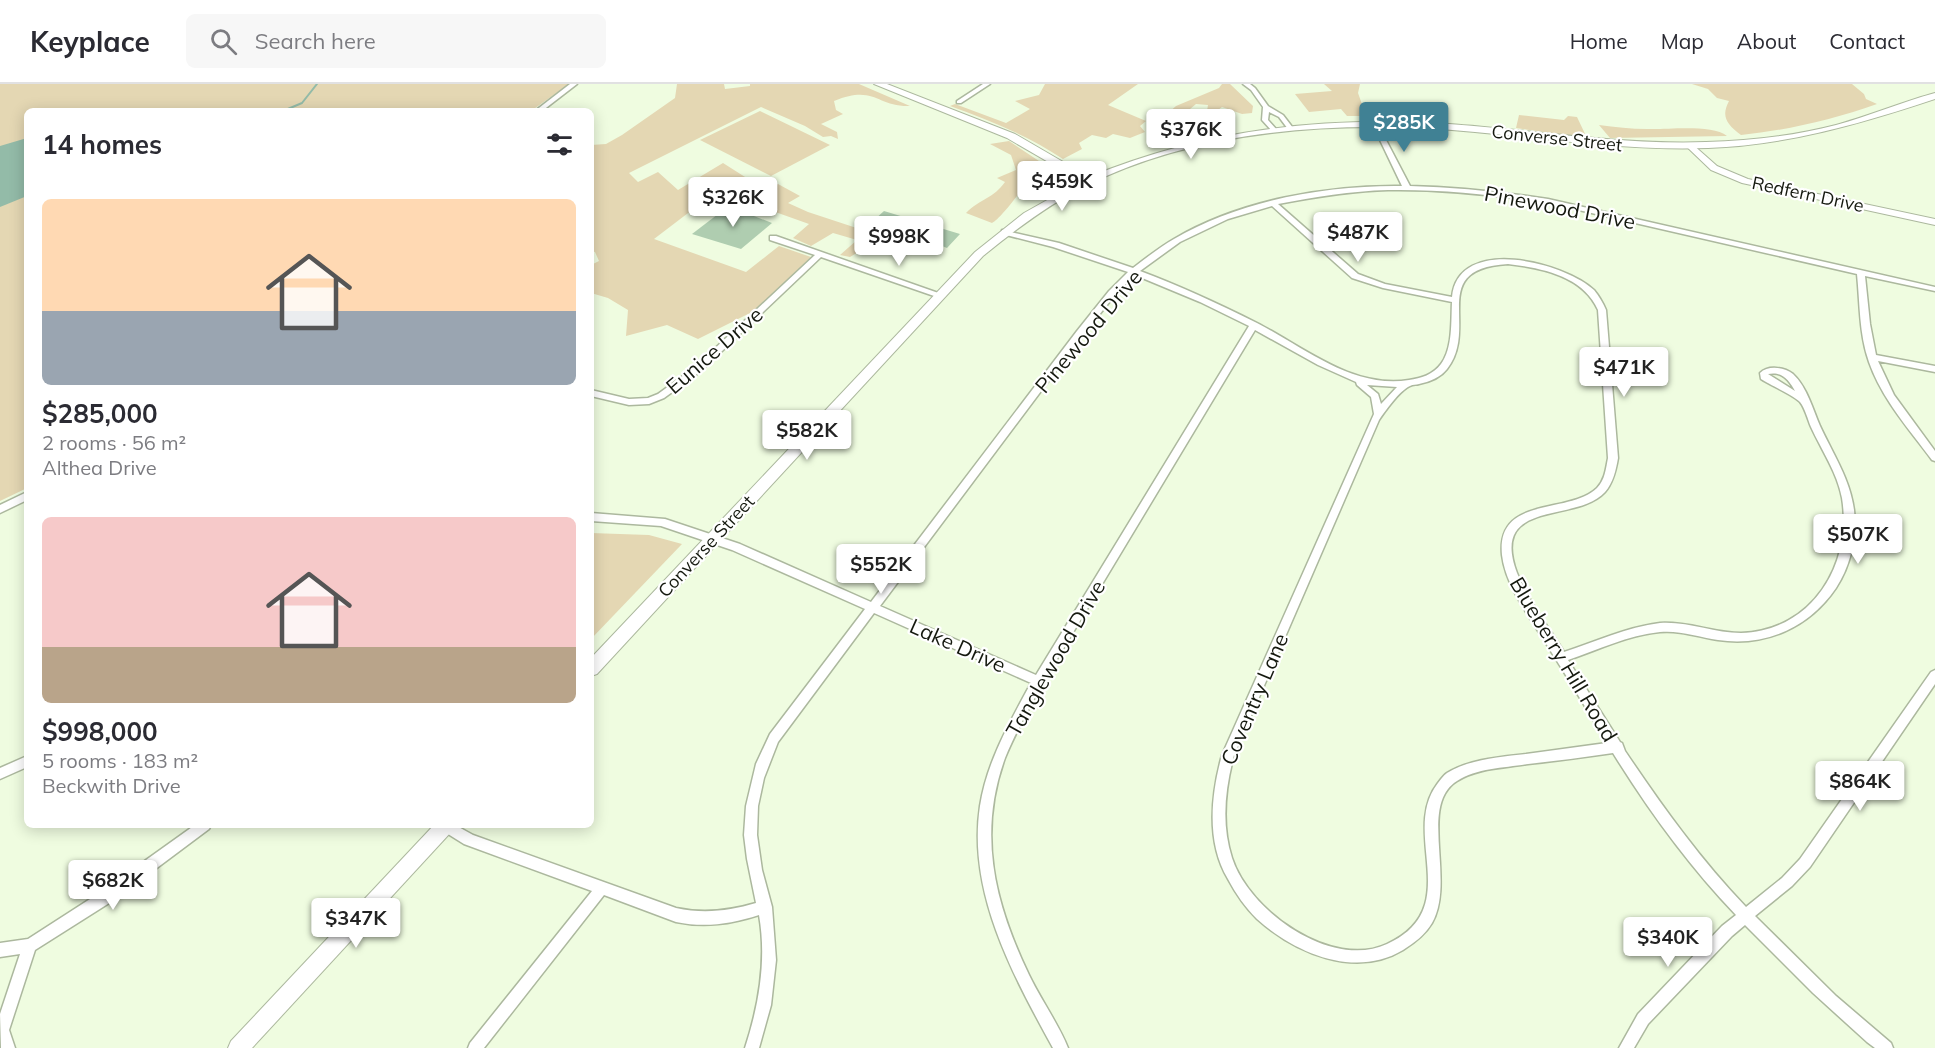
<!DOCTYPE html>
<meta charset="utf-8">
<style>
:root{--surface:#fff;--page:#f7f7f7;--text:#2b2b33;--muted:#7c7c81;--line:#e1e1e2;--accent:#408194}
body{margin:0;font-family:Mulish,sans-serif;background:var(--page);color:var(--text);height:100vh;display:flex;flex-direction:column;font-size:22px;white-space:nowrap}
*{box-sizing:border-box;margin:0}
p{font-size:20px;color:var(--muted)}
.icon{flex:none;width:33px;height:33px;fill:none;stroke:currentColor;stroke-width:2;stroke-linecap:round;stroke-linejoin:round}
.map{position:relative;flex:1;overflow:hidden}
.details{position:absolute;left:24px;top:24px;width:570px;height:720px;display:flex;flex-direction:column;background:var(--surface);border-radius:9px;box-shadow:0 3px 15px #0003}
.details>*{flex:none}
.price{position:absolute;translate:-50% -51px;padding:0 14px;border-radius:6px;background:#fff;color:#222;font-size:20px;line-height:39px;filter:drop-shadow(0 2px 3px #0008)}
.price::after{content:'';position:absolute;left:50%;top:36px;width:18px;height:14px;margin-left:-9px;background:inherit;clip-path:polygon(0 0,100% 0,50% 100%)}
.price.selected{background:var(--accent);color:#fff}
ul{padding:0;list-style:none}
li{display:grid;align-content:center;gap:12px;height:318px;padding:0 18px}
li span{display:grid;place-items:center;height:186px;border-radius:9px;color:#555}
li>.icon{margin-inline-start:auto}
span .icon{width:108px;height:108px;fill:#fffc;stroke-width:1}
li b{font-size:26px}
h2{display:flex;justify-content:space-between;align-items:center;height:72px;padding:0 18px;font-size:26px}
header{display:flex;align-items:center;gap:36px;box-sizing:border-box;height:84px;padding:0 30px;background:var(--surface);border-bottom:2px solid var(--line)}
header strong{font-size:28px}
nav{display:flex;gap:33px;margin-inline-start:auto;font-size:21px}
.search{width:420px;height:54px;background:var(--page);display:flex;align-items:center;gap:15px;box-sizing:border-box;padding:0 21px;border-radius:9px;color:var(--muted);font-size:22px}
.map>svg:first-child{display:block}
.green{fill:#e4d7b3}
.water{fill:#93bba8}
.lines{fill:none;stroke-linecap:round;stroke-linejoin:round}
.stream{stroke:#93bba8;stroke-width:2}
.building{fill:#afcdb0}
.minor-casing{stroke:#acb89e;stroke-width:3}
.tertiary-casing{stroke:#acb89e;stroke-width:2}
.secondary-casing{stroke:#acb89e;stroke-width:2}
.minor{fill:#fff;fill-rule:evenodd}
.tertiary{fill:#fff;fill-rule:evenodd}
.secondary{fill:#fff;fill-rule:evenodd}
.labels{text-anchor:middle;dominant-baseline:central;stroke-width:4.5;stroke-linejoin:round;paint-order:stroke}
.far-street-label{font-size:18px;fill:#15190f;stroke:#fff}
.street-label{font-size:21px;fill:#15190f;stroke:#fff}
</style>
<header>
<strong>Keyplace</strong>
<div class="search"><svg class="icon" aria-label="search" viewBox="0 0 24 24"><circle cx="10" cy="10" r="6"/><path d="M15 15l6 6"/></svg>Search here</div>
<nav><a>Home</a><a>Map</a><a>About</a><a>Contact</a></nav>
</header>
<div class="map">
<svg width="1935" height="964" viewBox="0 0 1935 964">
<rect width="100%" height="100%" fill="#effce0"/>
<g class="green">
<polygon points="0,0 569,0 531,27 27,27 27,404 0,417"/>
<path d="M677,0h47l1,5 25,-3v-2h109l51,22c-34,1 -35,-22 -76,-5l2,9 7,4 -22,10 16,8 1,7 -7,-3 -8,1 -18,-11 -44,-19 -132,66 9,9 20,-10 20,18 45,-27 52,33 -9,-5 12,-7 22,12 -12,7 20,9 88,29 -8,4 -12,-4 -26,16 -10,-2 17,-15 -24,-7 -22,13 -18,-8 16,-14 -92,-33 -63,48 92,33 33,-26 32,11 -57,54 -56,28 -31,-14 -41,11 2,-26 -20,-12 -17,-5v-28l8,-4 -4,-9 -4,-1v-106l15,-1 16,-9 53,-37z"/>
<path d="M1045,0h93l-30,21 38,16 -6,5 5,6 -15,6 -17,-4 -7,4 -14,-3 -13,8 3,6 -19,10c-36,-24 -72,-38 -113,-53l5,-2 51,19 24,-14 -15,-8 24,-6z"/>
<polygon points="1222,0 1230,0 1253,22 1252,29 1242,30 1222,23 1214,29 1207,27 1208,21 1196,20 1184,30 1180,40 1157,39 1176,22 1219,4"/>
<polygon points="1324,0 1360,0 1358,9 1363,23 1370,26 1367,32 1347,32 1341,25 1309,28 1295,10 1332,7"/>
<path d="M1692,0h160l12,10 2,5 11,5c-45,16 -89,26 -136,31 -15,-11 -20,-19 -12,-34l-12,-3 -9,-9z"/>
<polygon points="760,27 830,61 771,92 700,56"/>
<polygon points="1519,31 1564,36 1568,32 1577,33 1587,54 1516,44"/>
<path d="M1599,41c16,2 32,4 48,4 20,1 65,-5 80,7l-117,2z"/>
<path d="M1009,57l36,24 -17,8 -5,6 2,5c-5,9 -25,35 -33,39l-26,-10c14,-14 28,-15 39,-31l-8,-4 19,-8 -5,-15 -21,-11z"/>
<polygon points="591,449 649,451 682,460 591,555"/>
</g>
<polygon class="water" points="27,54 27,112 0,123 0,62"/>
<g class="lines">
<polyline class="stream" points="283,27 302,19 317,0"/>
</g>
<g class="building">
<polygon points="731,123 772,139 741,165 692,150 726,124"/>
<polygon points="884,127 960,150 947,164 942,162 937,167 913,158 920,151 873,137"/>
</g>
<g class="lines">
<g class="minor-casing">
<g id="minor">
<polygon points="570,0 577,0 542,27 535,27"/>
<polygon points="983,0 990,0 961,19 957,19 957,17"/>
<polygon points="1243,0 1250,0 1255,4 1268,22 1283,31 1293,44 1292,45 1288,45 1279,33 1269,28 1268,36 1277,46 1272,47 1262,36 1263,23 1251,6"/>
<path d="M1378,38l3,2 5,16 24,46c46,1 92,6 138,13l387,88v4l-70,-15 5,48 6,31 59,11v6l-57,-11 16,34 41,56v10l-3,-1c-23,-31 -50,-61 -63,-98 -10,-28 -9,-59 -12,-88l-309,-71c-53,-8 -106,-14 -160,-13 -37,1 -73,7 -110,14l80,70 27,10 67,13c6,-62 112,-35 142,-7 5,6 9,13 12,20l12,148c-2,12 -5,25 -13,34 -29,32 -116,6 -88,81 11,28 31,53 47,79 31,-10 63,-25 96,-29 27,-2 54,10 81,10 71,-2 112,-69 101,-135 -5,-26 -20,-47 -31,-71 -3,-7 -6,-19 -11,-25 -7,-7 -30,-17 -39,-23l-1,-6c8,-8 24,-6 33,1 14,13 20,36 27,52 13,28 30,53 34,84 3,27 -3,55 -18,78 -27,40 -71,59 -118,52 -19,-3 -39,-10 -58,-8 -32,3 -62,18 -92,28l52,82 2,1 3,8c37,55 75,108 121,156l36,-29 18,-19 131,-187 4,-2v14l-125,183 -18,19 -37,30 81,80 55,47 2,5h-18l-8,-6 -54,-49 -68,-68 -13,11 -84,88 -14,24h-15l19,-34 84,-88 14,-11c-47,-49 -87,-104 -123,-162 -28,4 -57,8 -85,11 -23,4 -51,4 -71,17 -39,24 -1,100 -25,142 -7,12 -18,20 -29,27 -48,29 -108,3 -146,-31 -12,-12 -21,-25 -29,-40 -22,-37 -17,-84 -6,-124l152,-341 -3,-17 -14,-12 -1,-3 -38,-17 -63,-35 -213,354c-13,25 -27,49 -37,74 -28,77 -10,146 24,217 12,25 29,48 39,73h-15c-40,-73 -86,-156 -73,-242 7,-45 30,-84 51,-123l-157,-70 -96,129 -14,36 -6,28 -1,29 5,35 10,37 4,53 -5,45 -12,43h-14c14,-43 22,-88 14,-133 -28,9 -54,13 -83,7l-72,-27 -120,153h-16l2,-5 122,-152 -128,-47 -24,-15 -2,-4h17l18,10 203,73c28,6 53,3 80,-5l-9,-44 -3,-24 2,-29 10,-42 14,-30 95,-125 -133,-59 -71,-24 -70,-5v-8l74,6 75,25 131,58 206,-271 32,-40 19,-19 -75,-25 -51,-13v-4l57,13 74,25c13,-10 27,-21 41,-29 66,-39 153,-54 228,-53l-22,-46 -5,-16zM1272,122l80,72 31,10 69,14c-1,19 1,46 -11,62 -8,11 -20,14 -32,16 -57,9 -105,-33 -152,-57 -38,-19 -77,-37 -117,-52l40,-29 48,-23zM1508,180c34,4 75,12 90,46l10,148c-2,10 -3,22 -11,30 -28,27 -101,7 -95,67 4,34 33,69 50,98 19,30 37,60 55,90 -27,4 -54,7 -81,11 -26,3 -56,5 -79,19 -4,3 -6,6 -9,10 -39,50 28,125 -51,161 -55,26 -138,-33 -155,-86 -11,-34 -7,-69 2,-103l145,-335c7,-10 20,-29 31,-34 3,-2 6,-1 9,-2 10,-2 22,-7 28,-15 33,-42 -21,-100 61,-105zM1135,191l65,27 49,24 -213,349 -156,-69 203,-271 32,-40zM1768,290c14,-3 21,6 27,17zM1367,301l30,2 -16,17 -3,-10z"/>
<polygon points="770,152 776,152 944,211 940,213 937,213 821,173 701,287 664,314 649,320 629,321 591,312 591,306 629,315 648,314 658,310 695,283 815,171 770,156"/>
<polygon points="27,408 27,416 0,429 0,421"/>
<polygon points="27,672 27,683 0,695 0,684"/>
<polygon points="195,741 211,741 209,745 114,816 35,866 9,946 15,964 1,964 0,930 20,870 0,873 0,859 28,855 104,806"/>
</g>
</g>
<g class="tertiary-casing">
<polygon id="tertiary" points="1691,59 1717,82 1748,95 1935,135 1935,141 1742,99 1711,86 1688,64 1688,60"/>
</g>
<g class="secondary-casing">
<g id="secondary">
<path d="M874,0h13l128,50 74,43c117,-48 234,-61 360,-53 86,6 170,21 257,18 44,-1 87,-6 130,-17 33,-9 66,-23 99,-32v6c-75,25 -148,46 -227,49 -79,3 -156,-9 -233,-16 -130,-12 -271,-5 -390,54 -37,19 -70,44 -102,70l-386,418 -6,2v-18l384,-406 49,-39 57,-32 -74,-43z"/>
<polygon points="434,741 455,741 452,747 252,964 228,964 231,957"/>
</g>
</g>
<use href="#minor" class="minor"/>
<use href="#tertiary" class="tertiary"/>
<use href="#secondary" class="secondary"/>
</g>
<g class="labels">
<g class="far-street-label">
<text transform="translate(1557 54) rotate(6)">Converse Street</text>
<text transform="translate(1808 110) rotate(12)">Redfern Drive</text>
<text transform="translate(706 462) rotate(-47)">Converse Street</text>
</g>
<g class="street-label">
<text transform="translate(1560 123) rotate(11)">Pinewood Drive</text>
<text transform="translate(1088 247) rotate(-50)">Pinewood Drive</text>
<text transform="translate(714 266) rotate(-41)">Eunice Drive</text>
<text transform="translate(958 561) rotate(24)">Lake Drive</text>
<text transform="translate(1055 574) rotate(-60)">Tanglewood Drive</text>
<text transform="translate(1564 575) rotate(59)">Blueberry Hill Road</text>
<text transform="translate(1254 615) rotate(-67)">Coventry Lane</text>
</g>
</g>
</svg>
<b class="price selected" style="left:1404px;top:69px">$285K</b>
<b class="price" style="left:1191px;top:76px">$376K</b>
<b class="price" style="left:1062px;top:128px">$459K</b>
<b class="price" style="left:733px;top:144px">$326K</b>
<b class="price" style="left:1358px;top:179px">$487K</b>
<b class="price" style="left:899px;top:183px">$998K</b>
<b class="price" style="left:1624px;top:314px">$471K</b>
<b class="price" style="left:807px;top:377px">$582K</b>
<b class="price" style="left:1858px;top:481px">$507K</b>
<b class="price" style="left:881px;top:511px">$552K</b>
<b class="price" style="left:1860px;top:728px">$864K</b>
<b class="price" style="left:113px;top:827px">$682K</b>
<b class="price" style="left:356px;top:865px">$347K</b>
<b class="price" style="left:1668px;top:884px">$340K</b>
<section class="details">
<h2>14 homes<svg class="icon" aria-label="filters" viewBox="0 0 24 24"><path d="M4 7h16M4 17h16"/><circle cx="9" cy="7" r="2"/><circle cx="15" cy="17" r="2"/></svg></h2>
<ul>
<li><span style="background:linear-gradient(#ffd9b3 60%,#9aa5b1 0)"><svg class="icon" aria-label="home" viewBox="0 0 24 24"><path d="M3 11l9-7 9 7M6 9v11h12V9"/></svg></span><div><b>$285,000</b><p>2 rooms · 56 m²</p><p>Althea Drive</p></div></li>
<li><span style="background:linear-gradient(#f6c9c9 70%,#b9a48a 0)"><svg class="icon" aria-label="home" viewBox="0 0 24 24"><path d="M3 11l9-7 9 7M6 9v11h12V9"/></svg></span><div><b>$998,000</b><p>5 rooms · 183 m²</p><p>Beckwith Drive</p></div></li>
</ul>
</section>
</div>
